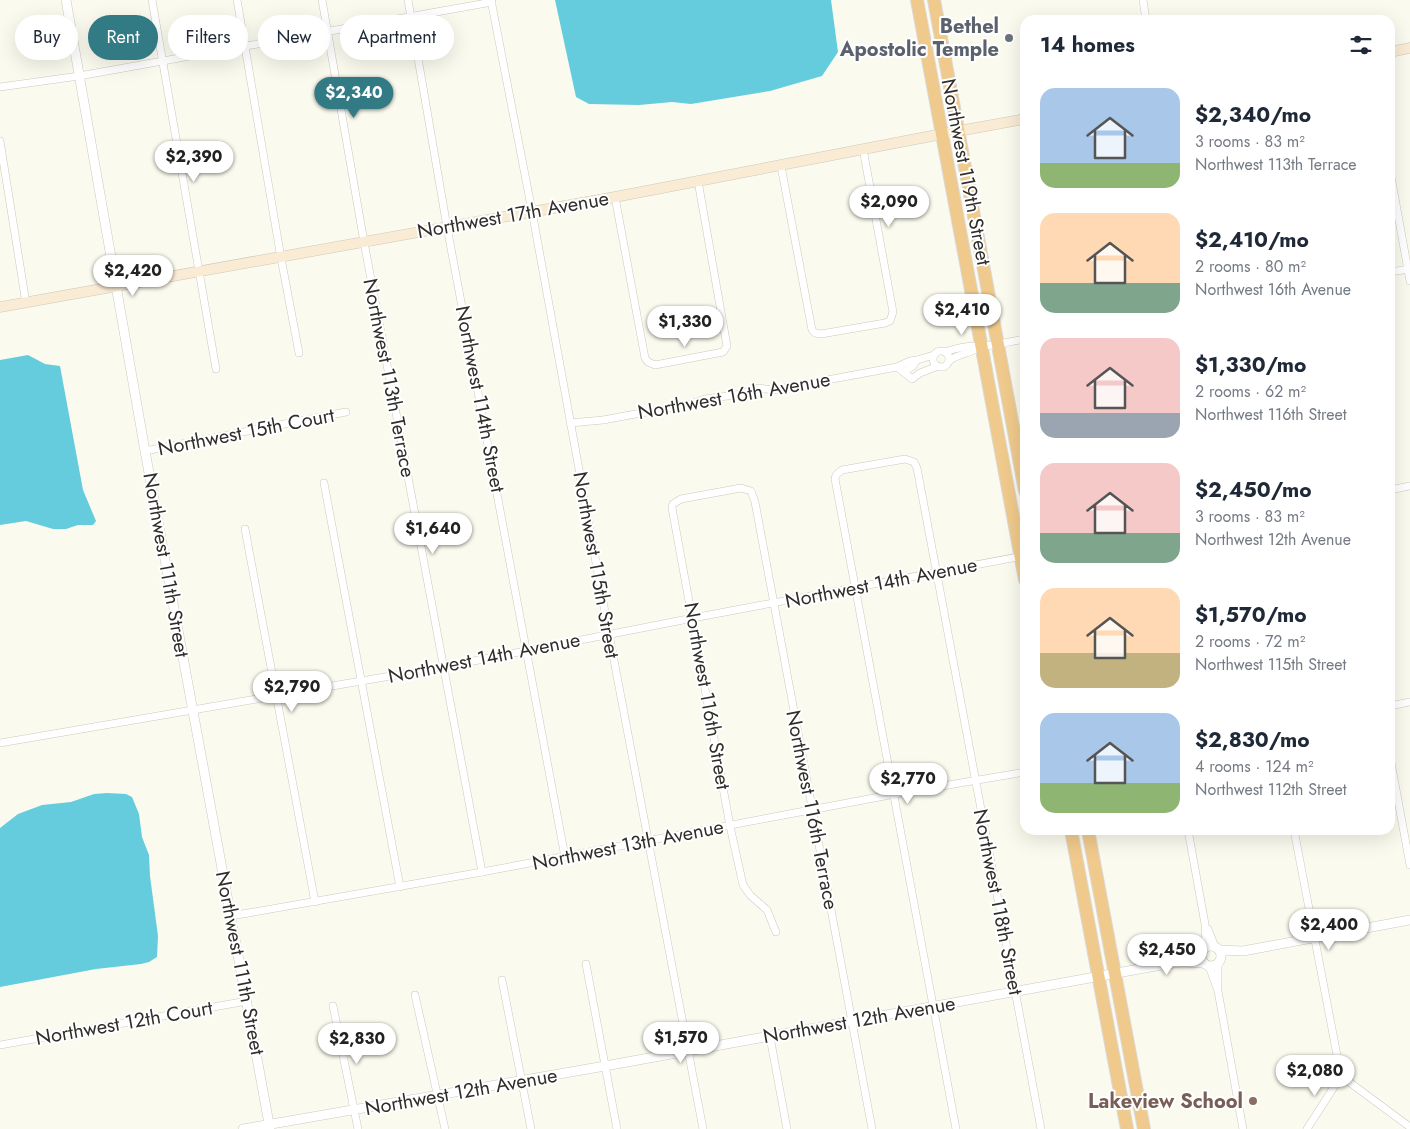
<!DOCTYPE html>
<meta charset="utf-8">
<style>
:root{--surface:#fff;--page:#f2f2f3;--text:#1f2937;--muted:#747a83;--accent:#327a84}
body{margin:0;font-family:Jost,sans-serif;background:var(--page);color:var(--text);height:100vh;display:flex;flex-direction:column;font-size:19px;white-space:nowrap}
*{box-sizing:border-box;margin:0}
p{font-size:16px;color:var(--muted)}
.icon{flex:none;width:28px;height:28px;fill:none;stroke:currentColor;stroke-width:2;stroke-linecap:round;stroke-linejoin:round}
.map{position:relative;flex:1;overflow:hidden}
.panel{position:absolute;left:1020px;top:15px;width:375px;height:820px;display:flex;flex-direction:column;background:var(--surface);border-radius:15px;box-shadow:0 5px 20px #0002}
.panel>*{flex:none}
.banner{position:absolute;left:15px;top:15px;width:475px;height:45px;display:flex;gap:10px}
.price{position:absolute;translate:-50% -42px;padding:0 11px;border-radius:18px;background:#fff;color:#222;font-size:16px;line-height:32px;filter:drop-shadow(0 1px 2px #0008)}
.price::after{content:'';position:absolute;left:50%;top:30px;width:15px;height:11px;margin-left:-8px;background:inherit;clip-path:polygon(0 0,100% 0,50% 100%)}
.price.current{background:var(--accent);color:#fff}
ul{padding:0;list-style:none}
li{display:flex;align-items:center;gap:15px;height:125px;padding:0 20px}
li span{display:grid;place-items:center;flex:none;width:140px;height:100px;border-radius:15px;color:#555}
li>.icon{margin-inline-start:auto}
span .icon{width:60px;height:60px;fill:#fffc;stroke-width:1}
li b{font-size:21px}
h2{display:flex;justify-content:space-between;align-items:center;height:60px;padding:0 20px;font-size:21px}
.tag{padding:0 18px;border-radius:22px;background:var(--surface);box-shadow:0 5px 20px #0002;font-size:18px;line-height:45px}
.tag.current{background:var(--accent);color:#fff}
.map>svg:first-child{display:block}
.water{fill:#65ccde}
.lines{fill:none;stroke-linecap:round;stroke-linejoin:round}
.minor-casing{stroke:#cbc9be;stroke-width:8}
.tertiary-casing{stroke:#cbc9be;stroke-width:10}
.secondary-casing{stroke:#cbc9be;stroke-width:11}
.trunk-casing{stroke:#dad9d9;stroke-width:14}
.minor{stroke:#fff;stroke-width:7}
.tertiary{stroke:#fff;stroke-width:9}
.secondary{stroke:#f9ebd4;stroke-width:10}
.trunk{stroke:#f0ca8c;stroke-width:12}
.worship-dot{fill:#6b7280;stroke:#fff;stroke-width:2}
.education-dot{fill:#8d6e63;stroke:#fff;stroke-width:2}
.labels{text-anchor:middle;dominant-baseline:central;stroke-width:4;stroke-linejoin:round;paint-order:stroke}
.worship-label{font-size:20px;font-weight:bold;fill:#5b616d;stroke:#fff;text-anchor:end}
.street-label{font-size:20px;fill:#2f2e2a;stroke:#fff}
.education-label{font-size:20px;font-weight:bold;fill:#785e54;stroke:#fff;text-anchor:end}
</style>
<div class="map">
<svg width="1410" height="1129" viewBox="0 0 1410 1129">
<rect width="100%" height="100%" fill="#fbfaee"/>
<g class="water">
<polygon points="555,0 831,0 838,52 822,76 770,91 691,104 672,102 639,105 589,104 576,97"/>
<polygon points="28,355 45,364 60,366 83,490 96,521 93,525 78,525 66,529 53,529 26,521 0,525 0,360"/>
<polygon points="107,793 126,794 132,797 139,814 142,837 149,855 150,876 158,936 157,957 149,962 141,964 96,969 0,987 0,828 18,814 42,805 71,802 94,794"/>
</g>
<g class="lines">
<g class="minor-casing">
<g id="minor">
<polyline points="152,0 216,369"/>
<polyline points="237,0 281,258 299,353"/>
<polyline points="322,0 364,242 482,872"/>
<polyline points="408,0 447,227 565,857"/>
<polyline points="491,0 532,211 609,634 703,1129"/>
<polyline points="1143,0 1146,20"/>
<polyline points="0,87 79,76 492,2"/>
<polyline points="0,141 26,303"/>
<polyline points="781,166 812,330 815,333 821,334 885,323 890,321 893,312 863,149"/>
<polyline points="1390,171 1410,281"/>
<polyline points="615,197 645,358 648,362 655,365 723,352 727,346 698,181"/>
<polyline points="1390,272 1410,269"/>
<circle cx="941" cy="359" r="8"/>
<path d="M945,352c13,-5 22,-6 36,-6 14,0 30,-5 44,-7"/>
<path d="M949,361c10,-8 22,-7 32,-15"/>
<polyline points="897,367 910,361 917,360"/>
<polyline points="904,372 913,366 917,360 934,355"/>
<polyline points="570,423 603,420 690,404 705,399 742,394 758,388 773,390 897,367 912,379 920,373 938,366"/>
<polyline points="145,451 346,412"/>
<polyline points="324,483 400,887"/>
<polyline points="1390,490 1410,486"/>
<polyline points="245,529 315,902"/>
<polyline points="1390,706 1410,702"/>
<polyline points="0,743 443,667 693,618 1023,556"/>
<polyline points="1390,757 1410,865"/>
<polyline points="1188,830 1205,924 1206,948"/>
<polyline points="1294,830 1341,1076"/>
<polyline points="231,916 482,872 895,794 1025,772"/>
<polyline points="1208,929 1215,947"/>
<polyline points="776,932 767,910 750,895 743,885 730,826 672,508 673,504 681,499 741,488 751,491 755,502 872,1129"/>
<polyline points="586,964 617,1129"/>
<polyline points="1209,966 1218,991 1243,1129"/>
<polyline points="502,980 531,1129"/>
<polyline points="1218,986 1218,964"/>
<polyline points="415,995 445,1129"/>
<polyline points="333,1006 358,1129"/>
<polyline points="770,1037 787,1129"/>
<polyline points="0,1045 247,1001"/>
<polyline points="1341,1076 1410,1127"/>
<polyline points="956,1129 835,479 836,475 842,470 905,459 914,462 917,468 1041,1129"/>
<polyline points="1307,1129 1341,1076"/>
</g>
</g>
<g class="tertiary-casing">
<g id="tertiary">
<polyline points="66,0 145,451 270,1129"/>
<circle cx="1211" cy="956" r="10"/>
<polyline points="1219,950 1243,951 1410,920"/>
<polyline points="243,1129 605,1066 1150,967 1180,962 1204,963"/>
</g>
</g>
<g class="secondary-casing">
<g id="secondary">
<polyline points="1390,52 1410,48"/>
<polyline points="0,307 615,197 942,134 1025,119"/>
</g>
</g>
<g class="trunk-casing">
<g id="trunk">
<polyline points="917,0 1025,580"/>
<polyline points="934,0 1025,491"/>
<polyline points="1071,830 1127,1129"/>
<polyline points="1088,830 1144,1129"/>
</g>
</g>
<use href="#minor" class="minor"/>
<use href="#tertiary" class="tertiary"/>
<use href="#secondary" class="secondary"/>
<use href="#trunk" class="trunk"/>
</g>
<circle class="worship-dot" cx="1009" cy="38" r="5"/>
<circle class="education-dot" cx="1253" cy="1101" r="5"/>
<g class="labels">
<g class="worship-label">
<text x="999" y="26">Bethel<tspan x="999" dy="23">Apostolic Temple</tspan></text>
</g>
<g class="street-label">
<text transform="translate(966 172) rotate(79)">Northwest 119th Street</text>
<text transform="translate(513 215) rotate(-10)">Northwest 17th Avenue</text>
<text transform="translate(389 378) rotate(79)">Northwest 113th Terrace</text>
<text transform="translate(734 396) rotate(-10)">Northwest 16th Avenue</text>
<text transform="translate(480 399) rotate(79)">Northwest 114th Street</text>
<text transform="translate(246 432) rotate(-11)">Northwest 15th Court</text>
<text transform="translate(166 565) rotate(80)">Northwest 111th Street</text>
<text transform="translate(596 565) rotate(80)">Northwest 115th Street</text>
<text transform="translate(881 583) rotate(-11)">Northwest 14th Avenue</text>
<text transform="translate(484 658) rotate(-11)">Northwest 14th Avenue</text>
<text transform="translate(707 696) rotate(80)">Northwest 116th Street</text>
<text transform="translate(812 810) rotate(79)">Northwest 116th Terrace</text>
<text transform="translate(628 845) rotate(-11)">Northwest 13th Avenue</text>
<text transform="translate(998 902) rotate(79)">Northwest 118th Street</text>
<text transform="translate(240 963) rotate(79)">Northwest 111th Street</text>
<text transform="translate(859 1020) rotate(-10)">Northwest 12th Avenue</text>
<text transform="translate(124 1023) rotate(-10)">Northwest 12th Court</text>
<text transform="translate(461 1092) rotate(-10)">Northwest 12th Avenue</text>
</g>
<g class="education-label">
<text x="1243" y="1101">Lakeview School</text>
</g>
</g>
</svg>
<b class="price current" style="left:354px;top:119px">$2,340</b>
<b class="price" style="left:194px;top:183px">$2,390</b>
<b class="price" style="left:889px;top:228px">$2,090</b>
<b class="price" style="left:133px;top:297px">$2,420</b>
<b class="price" style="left:962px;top:336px">$2,410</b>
<b class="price" style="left:685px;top:348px">$1,330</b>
<b class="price" style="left:433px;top:555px">$1,640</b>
<b class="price" style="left:292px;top:713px">$2,790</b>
<b class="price" style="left:908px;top:805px">$2,770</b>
<b class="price" style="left:1329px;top:951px">$2,400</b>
<b class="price" style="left:1167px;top:976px">$2,450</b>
<b class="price" style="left:681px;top:1064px">$1,570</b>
<b class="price" style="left:357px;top:1065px">$2,830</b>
<b class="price" style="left:1315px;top:1097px">$2,080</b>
<div class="banner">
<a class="tag">Buy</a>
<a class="tag current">Rent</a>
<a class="tag">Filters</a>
<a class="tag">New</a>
<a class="tag">Apartment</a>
</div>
<section class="panel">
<h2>14 homes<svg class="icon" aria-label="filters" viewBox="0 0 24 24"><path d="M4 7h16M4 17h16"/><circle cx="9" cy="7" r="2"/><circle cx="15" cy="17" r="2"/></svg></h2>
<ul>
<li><span style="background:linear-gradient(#a9c7e8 75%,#8fb573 0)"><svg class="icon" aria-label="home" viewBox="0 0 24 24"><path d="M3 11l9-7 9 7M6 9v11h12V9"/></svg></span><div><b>$2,340/mo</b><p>3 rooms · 83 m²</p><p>Northwest 113th Terrace</p></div></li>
<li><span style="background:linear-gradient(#ffd9b3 70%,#7fa58c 0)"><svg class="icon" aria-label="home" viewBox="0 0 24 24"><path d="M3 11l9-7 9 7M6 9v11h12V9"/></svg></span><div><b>$2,410/mo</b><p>2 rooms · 80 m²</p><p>Northwest 16th Avenue</p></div></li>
<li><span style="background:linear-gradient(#f6c9c9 75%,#9aa5b1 0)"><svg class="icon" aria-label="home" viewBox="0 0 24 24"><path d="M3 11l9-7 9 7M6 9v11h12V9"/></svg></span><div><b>$1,330/mo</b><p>2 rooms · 62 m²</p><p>Northwest 116th Street</p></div></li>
<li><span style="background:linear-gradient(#f6c9c9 70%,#7fa58c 0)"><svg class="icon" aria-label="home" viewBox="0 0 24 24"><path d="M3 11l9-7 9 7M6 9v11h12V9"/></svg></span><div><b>$2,450/mo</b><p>3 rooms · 83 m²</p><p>Northwest 12th Avenue</p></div></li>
<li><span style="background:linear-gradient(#ffd9b3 65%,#c2b280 0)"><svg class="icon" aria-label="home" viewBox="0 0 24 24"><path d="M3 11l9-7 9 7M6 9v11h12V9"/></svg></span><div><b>$1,570/mo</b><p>2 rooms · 72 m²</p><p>Northwest 115th Street</p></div></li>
<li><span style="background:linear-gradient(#a9c7e8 70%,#8fb573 0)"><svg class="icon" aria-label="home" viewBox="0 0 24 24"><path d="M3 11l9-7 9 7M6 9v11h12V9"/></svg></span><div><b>$2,830/mo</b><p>4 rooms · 124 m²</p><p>Northwest 112th Street</p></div></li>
</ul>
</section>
</div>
